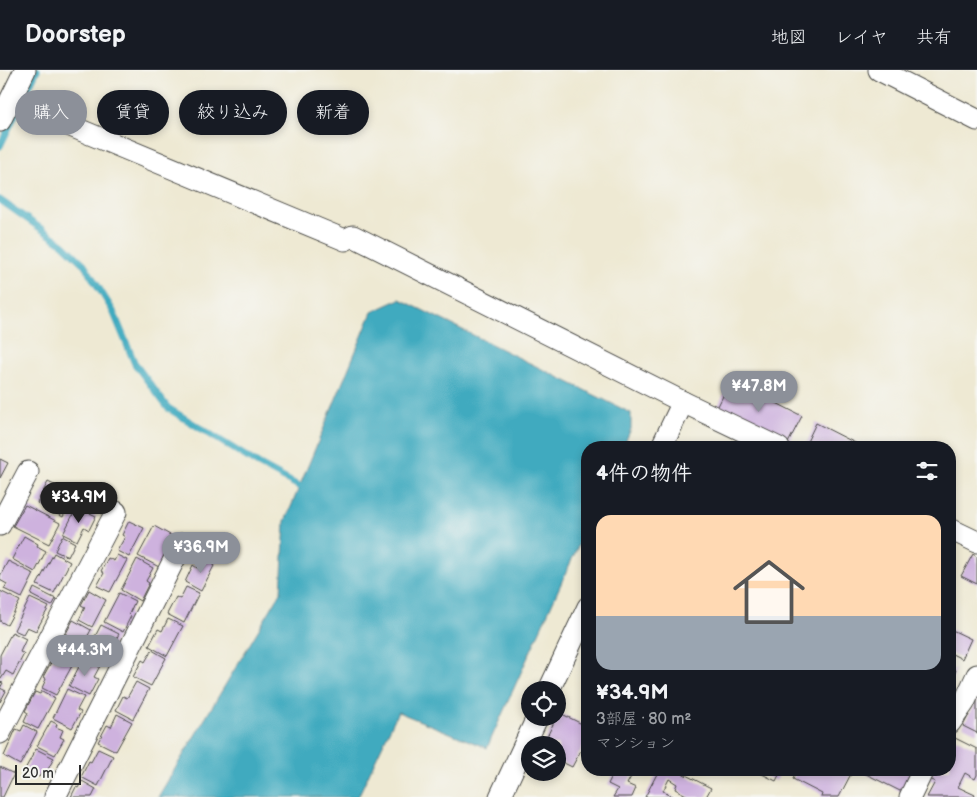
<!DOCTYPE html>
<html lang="ja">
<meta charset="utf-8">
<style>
:root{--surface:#171b24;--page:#20242c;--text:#f1f3f6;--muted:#9ea1a6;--line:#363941;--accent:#8c9099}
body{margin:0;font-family:"Balsamiq Sans","Klee One",sans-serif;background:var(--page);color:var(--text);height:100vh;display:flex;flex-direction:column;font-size:19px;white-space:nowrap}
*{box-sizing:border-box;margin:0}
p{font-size:16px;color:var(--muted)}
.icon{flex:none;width:28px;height:28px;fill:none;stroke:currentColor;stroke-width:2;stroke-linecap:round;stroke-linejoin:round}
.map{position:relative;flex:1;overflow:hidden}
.details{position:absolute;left:581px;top:371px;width:375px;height:335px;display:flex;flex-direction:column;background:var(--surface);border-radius:20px;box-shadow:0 2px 8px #0003}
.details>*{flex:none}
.guide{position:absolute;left:15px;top:20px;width:475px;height:45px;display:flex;gap:10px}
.controls{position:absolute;left:521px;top:611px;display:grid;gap:10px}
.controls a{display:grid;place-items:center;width:45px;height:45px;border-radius:50%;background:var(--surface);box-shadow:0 2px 8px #0003;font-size:25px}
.scale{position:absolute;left:15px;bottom:12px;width:66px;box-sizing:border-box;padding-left:5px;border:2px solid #2b2b2b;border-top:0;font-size:14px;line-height:18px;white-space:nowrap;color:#2b2b2b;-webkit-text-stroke:4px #f6f6f2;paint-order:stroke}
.price{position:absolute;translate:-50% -42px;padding:0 11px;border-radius:18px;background:var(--accent);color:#fff;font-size:16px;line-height:32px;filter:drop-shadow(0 1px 2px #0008)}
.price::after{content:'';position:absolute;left:50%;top:30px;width:15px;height:11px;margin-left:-8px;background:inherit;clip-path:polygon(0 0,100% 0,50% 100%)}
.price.selected{background:#222;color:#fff}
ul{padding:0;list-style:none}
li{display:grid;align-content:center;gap:10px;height:265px;padding:0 15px}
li+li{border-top:1px solid var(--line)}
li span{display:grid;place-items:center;height:155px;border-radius:15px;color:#555}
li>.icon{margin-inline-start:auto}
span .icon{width:90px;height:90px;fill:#fffc;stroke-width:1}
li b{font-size:21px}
h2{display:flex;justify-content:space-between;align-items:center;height:60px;padding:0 15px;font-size:21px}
.chip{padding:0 18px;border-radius:22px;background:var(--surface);box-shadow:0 2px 8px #0003;font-size:18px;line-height:45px}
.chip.selected{background:var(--accent);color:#fff}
header{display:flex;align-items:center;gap:30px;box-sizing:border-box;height:70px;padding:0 25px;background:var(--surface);border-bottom:1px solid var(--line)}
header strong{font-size:24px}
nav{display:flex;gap:28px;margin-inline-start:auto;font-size:18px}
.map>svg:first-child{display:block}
.water{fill:#3faabf;stroke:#356a75}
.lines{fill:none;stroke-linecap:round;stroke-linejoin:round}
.stream{stroke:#3faabf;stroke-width:7}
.building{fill:#ceb2de}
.minor-casing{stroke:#484844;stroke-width:23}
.minor{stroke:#fff;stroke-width:21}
</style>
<header>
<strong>Doorstep</strong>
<nav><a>地図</a><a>レイヤ</a><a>共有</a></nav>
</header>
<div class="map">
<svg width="977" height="727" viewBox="0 0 977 727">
<rect width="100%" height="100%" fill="#f6f6f2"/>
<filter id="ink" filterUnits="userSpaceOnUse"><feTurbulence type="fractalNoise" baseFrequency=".02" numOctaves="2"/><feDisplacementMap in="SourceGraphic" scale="10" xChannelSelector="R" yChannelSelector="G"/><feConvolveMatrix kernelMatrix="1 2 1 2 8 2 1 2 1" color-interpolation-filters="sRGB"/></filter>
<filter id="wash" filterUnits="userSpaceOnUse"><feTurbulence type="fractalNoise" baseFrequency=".0096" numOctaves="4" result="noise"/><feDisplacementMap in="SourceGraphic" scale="20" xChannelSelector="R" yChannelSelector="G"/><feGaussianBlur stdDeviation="1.12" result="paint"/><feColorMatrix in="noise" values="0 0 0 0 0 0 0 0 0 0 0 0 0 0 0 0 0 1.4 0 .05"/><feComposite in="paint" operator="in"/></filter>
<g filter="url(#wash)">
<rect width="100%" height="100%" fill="#eee9d3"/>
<polygon class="water" points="400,229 631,343 631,359 623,377 588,378 587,456 487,678 398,642 358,727 158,727 281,522 285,451 372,242"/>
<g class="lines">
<g class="stream">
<polyline points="0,76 37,0"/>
<polyline points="0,130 63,174 84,194 113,241 135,294 168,338 258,394 306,420"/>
</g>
</g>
<g id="blocks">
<g class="building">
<polygon points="731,310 802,346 787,375 716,340"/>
<polygon points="816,353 865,378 804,378"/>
<polygon points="0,389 8,393 0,408"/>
<polygon points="48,412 74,425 63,447 37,433"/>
<polygon points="25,435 60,453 49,474 13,456"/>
<polygon points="77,437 96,446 89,460 84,457 77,471 63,464"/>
<polygon points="129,451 144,458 129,487 117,481 125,467 122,465"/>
<polygon points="154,456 172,466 159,497 138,486"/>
<polygon points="24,466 38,474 37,476 46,481 35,502 12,489"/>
<polygon points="62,466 75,473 68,487 55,481"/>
<polygon points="54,483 70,492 54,523 37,515"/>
<polygon points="973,484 977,487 977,514 961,506"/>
<polygon points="117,485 127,490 110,522 97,516 104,503 101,501 108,488 114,491"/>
<polygon points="204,486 216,492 201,521 185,512 193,495 197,498"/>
<polygon points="137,489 153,498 146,511 149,513 140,531 121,520"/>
<polygon points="8,491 34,504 22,528 4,519 7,514 0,510 0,506"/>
<polygon points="186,517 199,523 184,553 167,544 176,527 180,529"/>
<polygon points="34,518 56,529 52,536 31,525"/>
<polygon points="89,520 106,530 92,557 79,550 85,537 81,535"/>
<polygon points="0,521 20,531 7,555 0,551"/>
<polygon points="119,523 135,531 129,544 131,546 123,562 104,552"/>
<polygon points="30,528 49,537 36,561 27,557 23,564 14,560"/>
<polygon points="168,549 183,556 167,586 149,576 158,559 162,561"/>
<polygon points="73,550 91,560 74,591 60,584 65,574 61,573"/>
<polygon points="101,555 119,564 112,576 115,578 106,595 86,584"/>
<polygon points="950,559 971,569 962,589 950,583"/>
<polygon points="12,562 26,569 20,582 24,584 13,605 6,601 1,609 0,609 0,585"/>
<polygon points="152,580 166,588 151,616 133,607 142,590 145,592"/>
<polygon points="61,587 73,594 56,625 42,618 46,609 43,607 53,589 58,592"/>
<polygon points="84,587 100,596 94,607 98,609 89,626 69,616"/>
<polygon points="950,598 956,600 950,614"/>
<polygon points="0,612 3,613 0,618 6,621 0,632"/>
<polygon points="136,612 149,619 133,649 116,640 123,626 127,628"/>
<polygon points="67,619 84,627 77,640 81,642 72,658 53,648"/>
<polygon points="42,621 55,628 38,659 24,652 28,643 25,641 35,622 40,624"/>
<polygon points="977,629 977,663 963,656"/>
<polygon points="558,642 588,657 588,667 572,697 558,690 558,675 543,675 556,648 558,648"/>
<polygon points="117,644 132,652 116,681 98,672 107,655 111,657"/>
<polygon points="51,651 57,654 56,657 63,660 60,667 64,669 55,685 37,676"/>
<polygon points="24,655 37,662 20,695 4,686 16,659 21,661"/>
<polygon points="951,666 977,679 977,705 975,709 965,703 958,717 975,725 974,727 927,727 935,712 929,709 934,700 950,700"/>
<polygon points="36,679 54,688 45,705 41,704 39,707 32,704 31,707 23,703"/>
<polygon points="98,679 113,686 98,716 81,707 89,691 91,692"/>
<polygon points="0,697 14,704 3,727 0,727"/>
<polygon points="615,700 627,700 633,703 627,714 636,718 632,727 613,727 618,719 608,714"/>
<polygon points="659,700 676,700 711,718 706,727 690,727 675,719 677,714 669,709 663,721 674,727 645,727"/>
<polygon points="754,700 783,700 781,704 780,703 776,711"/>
<polygon points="797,700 848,700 852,702 839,727 821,727 822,724 793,709"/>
<polygon points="866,700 919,700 902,722 864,703"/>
<polygon points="82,711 96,719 92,727 71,727 76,717 78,718"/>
</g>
</g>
</g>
<g filter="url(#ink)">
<use href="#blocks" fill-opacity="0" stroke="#484844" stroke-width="1"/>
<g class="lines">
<g class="minor-casing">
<g id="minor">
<polyline points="879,0 977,50"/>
<polyline points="0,51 25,0"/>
<polyline points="61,52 345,170 353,166 683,332 779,378"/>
<polyline points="661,378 683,332"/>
<polyline points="0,455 28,402"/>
<polyline points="950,459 977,472"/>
<polyline points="549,620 588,537"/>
<polyline points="950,653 964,633 977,605"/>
<polyline points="0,663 116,442"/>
<polyline points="55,727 182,474"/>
<polyline points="500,727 537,648"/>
<polyline points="910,727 923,700"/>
</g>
</g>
<use href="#minor" class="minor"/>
</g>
</g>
</svg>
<div class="controls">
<a><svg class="icon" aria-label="locate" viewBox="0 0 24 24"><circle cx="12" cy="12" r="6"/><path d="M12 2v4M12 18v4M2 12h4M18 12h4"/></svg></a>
<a><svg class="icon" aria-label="layers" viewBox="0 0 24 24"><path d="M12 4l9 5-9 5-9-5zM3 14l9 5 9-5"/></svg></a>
</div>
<div class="scale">20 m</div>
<b class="price" style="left:759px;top:343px">¥47.8M</b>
<b class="price selected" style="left:79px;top:454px">¥34.9M</b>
<b class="price" style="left:201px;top:504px">¥36.9M</b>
<b class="price" style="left:85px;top:607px">¥44.3M</b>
<div class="guide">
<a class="chip selected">購入</a>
<a class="chip">賃貸</a>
<a class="chip">絞り込み</a>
<a class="chip">新着</a>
</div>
<section class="details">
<h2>4件の物件<svg class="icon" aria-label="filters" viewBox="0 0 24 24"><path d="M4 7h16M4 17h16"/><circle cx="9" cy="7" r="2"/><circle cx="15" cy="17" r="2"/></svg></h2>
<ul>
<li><span style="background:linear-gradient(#ffd9b3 65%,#9aa5b1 0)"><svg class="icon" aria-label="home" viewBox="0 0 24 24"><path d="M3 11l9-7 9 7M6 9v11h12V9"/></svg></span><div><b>¥34.9M</b><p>3部屋 · 80 m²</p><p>マンション</p></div></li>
</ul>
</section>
</div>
